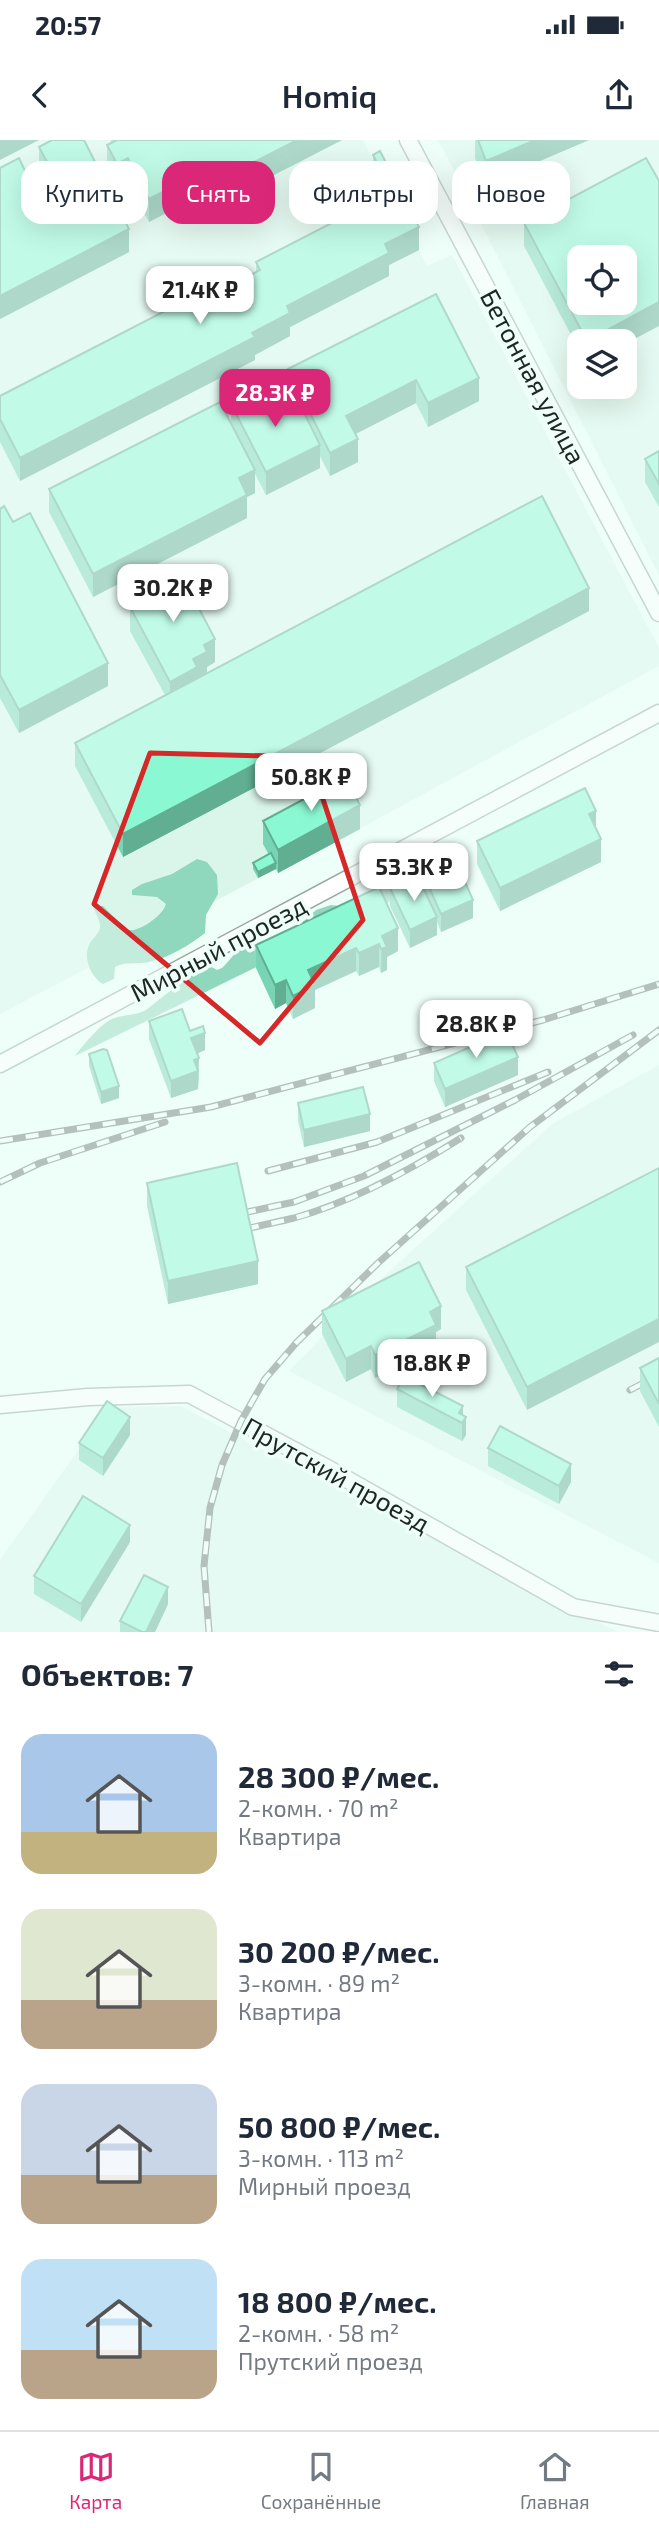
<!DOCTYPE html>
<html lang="ru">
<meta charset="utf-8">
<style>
:root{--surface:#fff;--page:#f6f6f7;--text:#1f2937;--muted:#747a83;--line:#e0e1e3;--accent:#db2777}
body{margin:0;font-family:"Exo 2",sans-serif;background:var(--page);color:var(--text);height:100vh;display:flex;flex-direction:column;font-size:26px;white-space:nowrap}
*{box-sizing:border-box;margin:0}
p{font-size:23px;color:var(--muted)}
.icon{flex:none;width:38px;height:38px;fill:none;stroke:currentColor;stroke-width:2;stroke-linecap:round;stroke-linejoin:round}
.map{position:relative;height:1492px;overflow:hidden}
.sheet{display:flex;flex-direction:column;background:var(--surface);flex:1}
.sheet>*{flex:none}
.banner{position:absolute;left:21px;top:21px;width:618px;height:63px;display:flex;gap:14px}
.tools{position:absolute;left:567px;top:105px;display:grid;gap:14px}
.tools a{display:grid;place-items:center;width:70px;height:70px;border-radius:14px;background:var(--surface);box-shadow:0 7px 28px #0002;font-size:35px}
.price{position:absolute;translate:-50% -60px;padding:0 16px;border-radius:14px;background:#fff;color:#222;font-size:23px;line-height:46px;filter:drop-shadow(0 2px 4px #0008)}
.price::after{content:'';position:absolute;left:50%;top:42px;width:21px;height:16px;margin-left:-10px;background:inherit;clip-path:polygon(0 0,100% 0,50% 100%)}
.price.selected{background:var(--accent);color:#fff}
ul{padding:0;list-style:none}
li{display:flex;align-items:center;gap:21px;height:175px;padding:0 21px}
li span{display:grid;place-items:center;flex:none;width:196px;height:140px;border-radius:21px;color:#555}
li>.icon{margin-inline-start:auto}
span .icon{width:84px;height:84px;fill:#fffc;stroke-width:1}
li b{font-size:30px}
h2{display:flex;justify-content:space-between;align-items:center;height:84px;padding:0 21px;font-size:30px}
.chip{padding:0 24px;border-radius:21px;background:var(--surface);box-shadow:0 7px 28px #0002;font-size:24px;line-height:63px}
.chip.selected{background:var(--accent);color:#fff}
.status{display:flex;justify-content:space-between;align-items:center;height:49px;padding:0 35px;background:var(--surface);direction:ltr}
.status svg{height:19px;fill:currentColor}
header{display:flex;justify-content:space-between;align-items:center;height:91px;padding:0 21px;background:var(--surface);font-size:32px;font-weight:600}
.tabs{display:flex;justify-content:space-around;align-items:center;height:98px;border-top:2px solid var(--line);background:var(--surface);font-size:19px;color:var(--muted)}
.tabs a{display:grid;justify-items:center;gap:4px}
.tabs .selected{color:var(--accent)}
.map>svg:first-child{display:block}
.built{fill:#daf6eb;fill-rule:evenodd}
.green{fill:#8fd8bd}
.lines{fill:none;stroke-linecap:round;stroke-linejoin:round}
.minor-casing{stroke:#96a8a1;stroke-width:19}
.minor{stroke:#fff;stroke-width:16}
.rail-casing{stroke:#6b7671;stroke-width:7}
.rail{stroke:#eefef8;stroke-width:4.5;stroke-dasharray:13;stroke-linecap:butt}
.wall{fill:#77d5b5}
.shaded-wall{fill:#61ae93}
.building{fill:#8af8d2;stroke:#61ae93;stroke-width:2;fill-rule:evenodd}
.marked{fill:none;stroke:#d62828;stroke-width:5;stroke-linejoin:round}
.labels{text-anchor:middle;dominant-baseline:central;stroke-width:7;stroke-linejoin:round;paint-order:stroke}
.street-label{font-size:26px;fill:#1e2522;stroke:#eefef8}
</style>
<div class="status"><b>20:57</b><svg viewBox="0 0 49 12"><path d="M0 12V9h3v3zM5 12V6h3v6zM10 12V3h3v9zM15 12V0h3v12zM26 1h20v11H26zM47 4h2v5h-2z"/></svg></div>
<header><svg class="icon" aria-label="back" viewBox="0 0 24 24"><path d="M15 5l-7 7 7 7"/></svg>Homiq<svg class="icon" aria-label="share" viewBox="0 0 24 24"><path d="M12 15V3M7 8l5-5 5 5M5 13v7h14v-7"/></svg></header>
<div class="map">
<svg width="659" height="1492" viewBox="0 0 659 1492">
<rect width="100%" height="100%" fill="#eefef8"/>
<g class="built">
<polygon points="0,0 363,0 427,126 452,115 659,508 659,526 278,733 276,729 0,874"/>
<path d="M438,0h221v435l-199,-393zM579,117h46v46h-46zM579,201h46v46h-46z"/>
<polygon points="659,925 659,1423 289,1231 360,1158 552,984"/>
<polygon points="181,1266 346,1354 618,1492 0,1492 0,1420 109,1267"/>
</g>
<g class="green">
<path d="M197,719l10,3 10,13 1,19 -12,21 -1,18c-15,12 -37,25 -56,29 -12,3 -23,-1 -34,5l-1,12 -11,5c-12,-7 -21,-27 -13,-41 3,-5 8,-8 10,-15 1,-8 -5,-14 -7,-22h10l24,24c11,3 36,-14 39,-26l-9,-7 -25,-2v-5l10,-6 30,-10z"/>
<path d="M439,720l10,2 1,5 -8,9 -367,180c7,-10 27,-33 37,-37 12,-5 23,-3 34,-9l57,-45h5l9,5 5,-2c12,-11 19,-27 35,-31l2,10 34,-16 23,-21 15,-5 16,2 30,-20 26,-5 20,-17z"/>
</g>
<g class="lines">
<g class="minor-casing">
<g id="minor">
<polyline points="408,0 659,473"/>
<polyline points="0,924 659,573"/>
<polyline points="0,1265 88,1257 189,1254 327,1328 573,1467 659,1483"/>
</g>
</g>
<use href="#minor" class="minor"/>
<g class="rail-casing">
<g id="rail">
<polyline points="0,1001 211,967 543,880 659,844"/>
<polyline points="268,1031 377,1002 548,932"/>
<polyline points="0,1042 40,1023 165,982"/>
<polyline points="243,1073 294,1062 364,1036 515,960 633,895"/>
<path d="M246,1089c16,-4 32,-7 48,-11 58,-16 116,-48 167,-80"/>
<polyline points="630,1250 659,1235"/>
<polyline points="209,1492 204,1426 210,1368 222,1325 241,1281 265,1239 297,1202 378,1123 530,987 659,890"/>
</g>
</g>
<use href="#rail" class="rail"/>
</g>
<g class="wall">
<polygon points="111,0 342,0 181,83 174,69 149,82 128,42 117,48 107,28 107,5 111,3"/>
<polygon points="475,0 589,0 486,44 475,18"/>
<polygon points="39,7 129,112 0,179 0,28 26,33 39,26"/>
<polygon points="380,11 419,110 389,125 389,136 290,187 290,196 255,215 255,220 20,341 0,302 0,256 256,132 256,122 382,57 373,38 373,15"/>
<polygon points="524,83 625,201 579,201 579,210 524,106"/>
<polygon points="436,154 479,261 428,287 416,263 355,294 358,322 330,336 320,316 320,328 266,355 255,334 255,353 247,357 247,378 93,457 49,372 49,349 231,284 231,264 276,271 293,263 288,253 288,229"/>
<polygon points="659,311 659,367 645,342 645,319"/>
<polygon points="0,369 108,546 19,593 0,558"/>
<polygon points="153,449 200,469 215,522 207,527 207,533 589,471 123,717 75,626 75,603 165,555 130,491 130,467 135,465 135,454"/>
<polygon points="263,681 360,689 278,733 276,729 258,738 253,729 253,723 269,715 263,704"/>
<polygon points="596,688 601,722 500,771 477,724 477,701"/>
<polygon points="425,738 473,778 441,792 437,782 437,795 410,808 390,766 390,748 425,752"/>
<polygon points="379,747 398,811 387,817 387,830 381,833 379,827 359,836 356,831 315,850 315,868 293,879 286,863 275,869 256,828 256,805"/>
<polygon points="149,881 190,891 205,910 197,914 199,936 198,949 171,958 149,899"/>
<polygon points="89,914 119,958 101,964 89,926"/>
<polygon points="434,923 518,935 445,967 434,941"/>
<polygon points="298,963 370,991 304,1007 298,981"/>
<polygon points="659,1028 527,1270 466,1150 466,1127"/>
<polygon points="147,1043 258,1144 168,1164 147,1066"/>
<polygon points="322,1171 441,1189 436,1192 436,1208 375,1238 371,1229 346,1242 322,1194"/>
<polygon points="659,1218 659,1287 640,1251 640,1228"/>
<polygon points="397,1249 463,1275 466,1295 462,1301 397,1267"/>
<polygon points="130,1295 103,1336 79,1320 79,1303"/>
<polygon points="488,1308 571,1342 559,1364 488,1326"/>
<polygon points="130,1402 81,1482 34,1454 34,1436"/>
<polygon points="168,1464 155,1492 120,1492 120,1481"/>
</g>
<g class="shaded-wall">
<polygon points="0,0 39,0 0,20"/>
<polygon points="297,0 342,0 181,83 181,60"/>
<polygon points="535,0 589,0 486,44 486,21"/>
<polygon points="128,18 128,42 117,48 117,24"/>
<polygon points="174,46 174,69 149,82 149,59"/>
<polygon points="419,87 419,110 389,125 389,136 290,187 290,196 255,215 255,220 20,341 20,318 252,193 287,166 385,104"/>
<polygon points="129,89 129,112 0,179 0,156"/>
<polygon points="659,162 659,186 625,204 625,201 587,201"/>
<polygon points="479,238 479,261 428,287 428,263"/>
<polygon points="416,240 416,263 346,299 346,276"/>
<polygon points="358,299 358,322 330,336 330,313"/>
<polygon points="320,305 320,328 266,355 266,332"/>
<polygon points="255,330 255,353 247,357 247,378 93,457 93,434 239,338"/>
<polygon points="589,448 589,471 123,717 123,694"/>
<polygon points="200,456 200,479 194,459"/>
<polygon points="215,499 215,522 207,527 207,535 170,565 170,542 193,519 204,505"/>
<polygon points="108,523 108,546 19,593 19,570"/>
<polygon points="360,665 360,689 278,733 278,710"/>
<polygon points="596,671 596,694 589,674"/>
<polygon points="601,699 601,722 500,771 500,748"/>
<polygon points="276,723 276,729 258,738 258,732"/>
<polygon points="473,760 473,778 441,792 441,774"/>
<polygon points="437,777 437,795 410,808 410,790"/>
<polygon points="398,788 398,811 387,817 387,830 381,833 382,796"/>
<polygon points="379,804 379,827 359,836 359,813"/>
<polygon points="356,808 356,831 315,850 315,868 293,879 293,856 308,830"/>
<polygon points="286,840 286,863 275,869 275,845"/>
<polygon points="205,893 205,910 191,916 191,898"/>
<polygon points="518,917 518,935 445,967 445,949"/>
<polygon points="199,918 198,949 171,958 171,941 194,920"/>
<polygon points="119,946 119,958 101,964 101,952"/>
<polygon points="370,974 370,991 304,1007 304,990"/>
<polygon points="258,1121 258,1144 168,1164 168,1141"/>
<polygon points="441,1166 441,1189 436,1192 436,1208 375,1238 375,1215 430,1172"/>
<polygon points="659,1179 659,1202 527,1270 527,1247"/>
<polygon points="371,1206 371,1229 346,1242 346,1219"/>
<polygon points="463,1266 463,1282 466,1277 466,1295 462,1301 462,1283 459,1273"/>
<polygon points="130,1277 130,1295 103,1336 103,1318"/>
<polygon points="571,1324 571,1342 559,1364 559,1346"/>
<polygon points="130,1385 130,1402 81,1482 81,1464"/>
<polygon points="168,1447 168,1464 155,1492 146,1492"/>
</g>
<g class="building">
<polygon points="52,0 84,0 129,89 0,156 0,28 19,18 26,33 47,22 39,7"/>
<polygon points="117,0 297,0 181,60 174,46 149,59 128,18 117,24 107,5"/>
<polygon points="478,0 535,0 486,21"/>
<polygon points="380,11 419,87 385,104 389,113 287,166 290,173 252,193 255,197 20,318 0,279 0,256 225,140 229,146 260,130 256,122 392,52 373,15"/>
<path d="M646,18l13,23v121l-72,39 -63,-118zM579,117h46v46h-46z"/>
<polygon points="436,154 479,238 428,263 416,240 346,276 358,299 330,313 288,229"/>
<polygon points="264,247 276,271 298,260 320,305 266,332 231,264"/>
<polygon points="220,262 255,330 239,338 247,355 93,434 49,349"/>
<polygon points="659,311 659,344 645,319"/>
<polygon points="542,356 589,448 123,694 75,603"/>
<polygon points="4,366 13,382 30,373 108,523 19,570 0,535 0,369"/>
<polygon points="186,431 200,456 194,459 215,499 204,505 207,512 193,519 197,527 170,542 130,467 139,462 135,454 151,445 153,449"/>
<polygon points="345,637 360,665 278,710 263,681"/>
<polygon points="585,648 596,671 589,674 601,699 500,748 477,701"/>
<polygon points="271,713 276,723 258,732 253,723"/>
<polygon points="457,724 473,760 441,774 425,738"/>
<polygon points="417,735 437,777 410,790 390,748"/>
<polygon points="379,747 398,788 382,796 387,807 381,809 379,804 359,813 356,808 308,830 315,845 293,856 286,840 275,845 256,805"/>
<polygon points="182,869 190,891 203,886 205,893 191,898 199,918 194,920 198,931 171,941 149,881"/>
<polygon points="506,891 518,917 445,949 434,923"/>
<polygon points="103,909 107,910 119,946 101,952 89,914"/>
<polygon points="363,947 370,974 304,990 298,963"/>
<polygon points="237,1023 258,1121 168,1141 147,1043"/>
<polygon points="659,1028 659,1179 527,1247 466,1127"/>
<polygon points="419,1122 441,1166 430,1172 436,1185 375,1215 371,1206 346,1219 322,1171"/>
<polygon points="659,1218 659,1264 640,1228"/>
<polygon points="404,1236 463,1266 459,1273 466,1277 462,1283 397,1249"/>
<polygon points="107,1261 130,1277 103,1318 79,1303"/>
<polygon points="500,1286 571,1324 559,1346 488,1308"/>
<polygon points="83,1356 130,1385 81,1464 34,1436"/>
<polygon points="144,1435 168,1447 146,1492 142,1492 120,1481"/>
</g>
<path d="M0 0H659V1492H0ZM150,613l159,4 54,163 -103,123 -166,-139z" fill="#eefef8" fill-opacity=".55" fill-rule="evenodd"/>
<path class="marked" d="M150,613l159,4 54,163 -103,123 -166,-139z"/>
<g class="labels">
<g class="street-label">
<text transform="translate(534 236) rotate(62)">Бетонная улица</text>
<text transform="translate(218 808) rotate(-28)">Мирный проезд</text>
<text transform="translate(337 1334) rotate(29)">Прутский проезд</text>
</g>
</g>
</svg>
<div class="tools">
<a><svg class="icon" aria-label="locate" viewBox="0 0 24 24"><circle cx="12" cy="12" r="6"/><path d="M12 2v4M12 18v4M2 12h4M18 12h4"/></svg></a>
<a><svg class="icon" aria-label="layers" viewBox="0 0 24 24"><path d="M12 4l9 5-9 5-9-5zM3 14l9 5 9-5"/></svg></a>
</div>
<b class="price" style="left:200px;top:186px">21.4K ₽</b>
<b class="price selected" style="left:275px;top:289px">28.3K ₽</b>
<b class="price" style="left:173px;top:484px">30.2K ₽</b>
<b class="price" style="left:311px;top:673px">50.8K ₽</b>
<b class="price" style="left:414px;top:763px">53.3K ₽</b>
<b class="price" style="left:476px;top:920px">28.8K ₽</b>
<b class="price" style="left:432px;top:1259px">18.8K ₽</b>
<div class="banner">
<a class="chip">Купить</a>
<a class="chip selected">Снять</a>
<a class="chip">Фильтры</a>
<a class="chip">Новое</a>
</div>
</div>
<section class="sheet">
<h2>Объектов: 7<svg class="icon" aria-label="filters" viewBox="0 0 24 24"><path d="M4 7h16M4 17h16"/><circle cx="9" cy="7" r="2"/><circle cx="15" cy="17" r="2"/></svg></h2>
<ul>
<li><span style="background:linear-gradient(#a9c7e8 70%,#c2b280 0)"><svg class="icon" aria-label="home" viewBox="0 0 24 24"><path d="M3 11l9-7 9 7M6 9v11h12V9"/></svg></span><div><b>28 300 ₽/мес.</b><p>2-комн. · 70 m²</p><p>Квартира</p></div></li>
<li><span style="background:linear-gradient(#dfe7d0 65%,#b9a48a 0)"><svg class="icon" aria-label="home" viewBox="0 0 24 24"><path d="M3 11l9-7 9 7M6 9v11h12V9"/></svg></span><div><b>30 200 ₽/мес.</b><p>3-комн. · 89 m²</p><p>Квартира</p></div></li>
<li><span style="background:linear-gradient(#c9d6e8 65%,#b9a48a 0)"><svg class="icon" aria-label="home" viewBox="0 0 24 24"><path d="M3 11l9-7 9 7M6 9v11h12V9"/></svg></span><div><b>50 800 ₽/мес.</b><p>3-комн. · 113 m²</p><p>Мирный проезд</p></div></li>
<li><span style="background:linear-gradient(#bfe0f5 65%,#b9a48a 0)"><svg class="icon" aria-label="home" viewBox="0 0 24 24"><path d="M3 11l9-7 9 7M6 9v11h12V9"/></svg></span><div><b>18 800 ₽/мес.</b><p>2-комн. · 58 m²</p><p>Прутский проезд</p></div></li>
</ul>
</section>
<nav class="tabs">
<a class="selected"><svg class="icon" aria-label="map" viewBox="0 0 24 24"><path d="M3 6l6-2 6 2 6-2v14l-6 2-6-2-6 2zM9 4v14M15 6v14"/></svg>Карта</a>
<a><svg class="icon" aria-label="saved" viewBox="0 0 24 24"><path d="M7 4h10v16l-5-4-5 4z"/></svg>Сохранённые</a>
<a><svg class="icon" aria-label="home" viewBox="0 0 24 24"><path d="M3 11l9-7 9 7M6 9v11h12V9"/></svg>Главная</a>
</nav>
